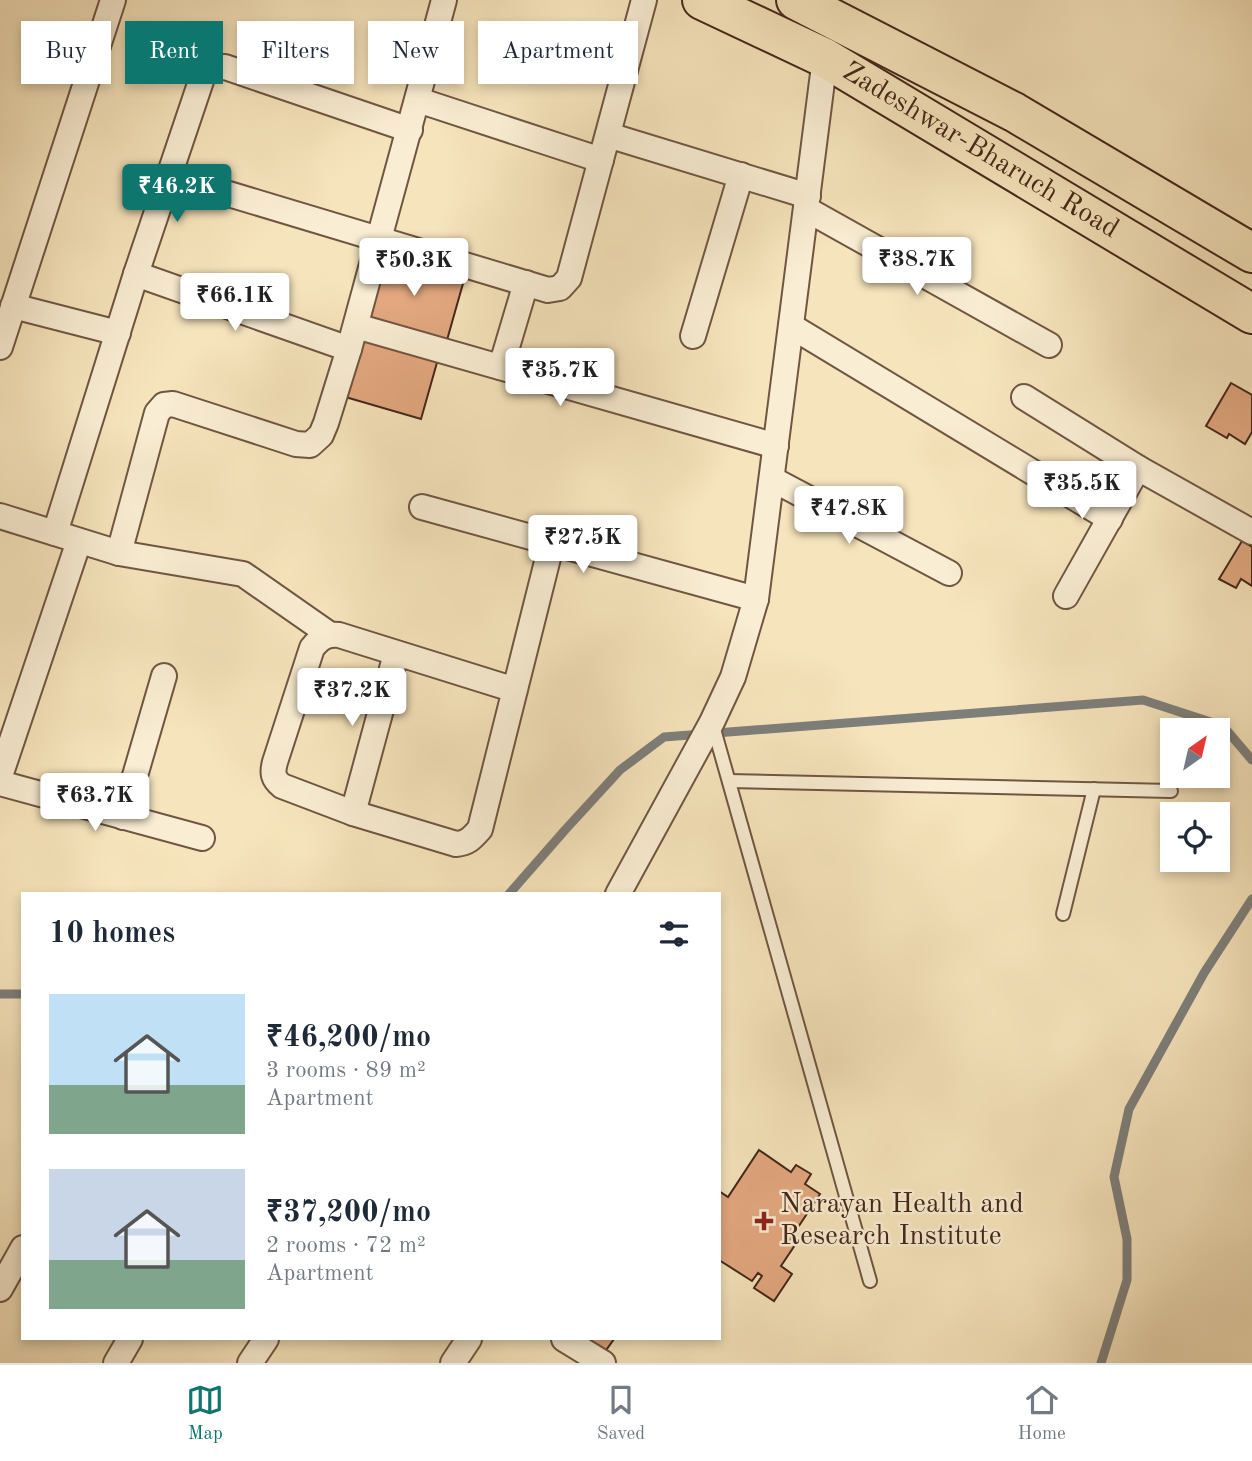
<!DOCTYPE html>
<meta charset="utf-8">
<style>
:root{--surface:#fff;--page:#f2f2f3;--text:#1f2937;--muted:#747a83;--line:#e0e1e3;--accent:#0f766e}
body{margin:0;font-family:"Old Standard TT",serif;background:var(--page);color:var(--text);height:100vh;display:flex;flex-direction:column;font-size:26px;white-space:nowrap}
*{box-sizing:border-box;margin:0}
p{font-size:23px;color:var(--muted)}
.icon{flex:none;width:38px;height:38px;fill:none;stroke:currentColor;stroke-width:2;stroke-linecap:round;stroke-linejoin:round}
.map{position:relative;flex:1;overflow:hidden}
.drawer{position:absolute;left:21px;top:892px;width:700px;height:448px;display:flex;flex-direction:column;background:var(--surface);border-radius:0px;box-shadow:0 4px 10px #0003}
.drawer>*{flex:none}
.top-card{position:absolute;left:21px;top:21px;width:700px;height:63px;display:flex;gap:14px}
.needle{width:46px;rotate:34deg}
.controls{position:absolute;left:1160px;top:718px;display:grid;gap:14px}
.controls a{display:grid;place-items:center;width:70px;height:70px;border-radius:0px;background:var(--surface);box-shadow:0 4px 10px #0003;font-size:35px}
.price{position:absolute;translate:-50% -60px;padding:0 16px;border-radius:7px;background:#fff;color:#222;font-size:23px;line-height:46px;filter:drop-shadow(0 2px 4px #0008)}
.price::after{content:'';position:absolute;left:50%;top:42px;width:21px;height:16px;margin-left:-10px;background:inherit;clip-path:polygon(0 0,100% 0,50% 100%)}
.price.selected{background:var(--accent);color:#fff}
ul{padding:0;list-style:none}
li{display:flex;align-items:center;gap:21px;height:175px;padding:0 28px}
li span{display:grid;place-items:center;flex:none;width:196px;height:140px;border-radius:0px;color:#555}
li>.icon{margin-inline-start:auto}
span .icon{width:84px;height:84px;fill:#fffc;stroke-width:1}
li b{font-size:30px}
h2{display:flex;justify-content:space-between;align-items:center;height:84px;padding:0 28px;font-size:30px}
.pill{padding:0 24px;border-radius:0px;background:var(--surface);box-shadow:0 4px 10px #0003;font-size:24px;line-height:63px}
.pill.selected{background:var(--accent);color:#fff}
.tabs{display:flex;justify-content:space-around;align-items:center;height:98px;border-top:2px solid var(--line);background:var(--surface);font-size:19px;color:var(--muted)}
.tabs a{display:grid;justify-items:center;gap:4px}
.tabs .selected{color:var(--accent)}
.map>svg:first-child{display:block}
.lines{fill:none;stroke-linecap:round;stroke-linejoin:round}
.stream{stroke:#7d7f7b;stroke-width:9}
.building{fill:#e3a880;stroke:#442619;stroke-width:2}
.service-casing{stroke:#705642;stroke-width:16}
.minor-casing{stroke:#705642;stroke-width:28}
.primary-casing{stroke:#442619;stroke-width:42}
.service{stroke:#f9edd3;stroke-width:12}
.minor{stroke:#f9edd3;stroke-width:24}
.primary{stroke:#f6e4bc;stroke-width:38}
.poi-dot{fill:#8f2418;stroke:#f9edd3;stroke-width:2.5}
.labels{text-anchor:middle;dominant-baseline:central;stroke-width:5;stroke-linejoin:round;paint-order:stroke}
.street-label{font-size:28px;fill:#442619;stroke:#f9edd3}
.poi-label{font-size:28px;fill:#442619;stroke:#f9edd3;text-anchor:start}
</style>
<div class="map">
<svg width="1252" height="1363" viewBox="0 0 1252 1363">
<rect width="100%" height="100%" fill="#f6e4bc"/>
<filter id="stains"><feTurbulence type="fractalNoise" baseFrequency=".00286" numOctaves="4"/><feColorMatrix values="0 0 0 0 .2 0 0 0 0 .09 0 0 0 0 .02 0 0 0 .5 -.17"/></filter>
<radialGradient id="worn" r=".72"><stop offset=".6" stop-color="#630" stop-opacity="0"/><stop offset="1" stop-color="#630" stop-opacity=".3"/></radialGradient>
<g class="lines">
<g class="stream">
<polyline points="509,894 565,830 620,770 664,737 1143,700 1223,726 1252,760"/>
<polyline points="0,994 23,994"/>
<polyline points="1101,1363 1127,1280 1127,1239 1114,1177 1129,1109 1204,973 1252,899"/>
</g>
</g>
<g class="building">
<polygon points="382,257 464,280 447,340 365,317"/>
<polygon points="359,337 438,359 421,419 342,396"/>
<polygon points="1231,383 1252,395 1252,432 1245,444 1229,434 1227,438 1206,426"/>
<polygon points="1242,541 1252,547 1252,586 1241,579 1236,588 1219,579"/>
<polygon points="759,1150 791,1172 796,1165 811,1174 805,1184 820,1194 789,1241 795,1245 781,1266 792,1274 774,1301 754,1288 762,1276 758,1273 752,1281 719,1260 719,1191 728,1197"/>
<polygon points="584,1339 614,1339 604,1353"/>
</g>
<g class="lines">
<g class="service-casing">
<g id="service">
<polyline points="712,722 870,1281"/>
<polyline points="729,781 1171,791"/>
<polyline points="1063,914 1094,789"/>
</g>
</g>
<g class="minor-casing">
<g id="minor">
<polyline points="418,100 601,160"/>
<polyline points="608,135 808,196"/>
<polyline points="169,176 548,290 560,288 569,278 644,0"/>
<polyline points="806,209 1049,345"/>
<polyline points="136,274 349,349"/>
<polyline points="13,306 118,333"/>
<polyline points="356,326 776,446"/>
<polyline points="791,326 1110,519"/>
<polyline points="693,336 741,175"/>
<polyline points="0,347 113,0"/>
<polyline points="501,367 526,283"/>
<polyline points="1024,397 1138,468 1252,532"/>
<polyline points="772,479 949,573"/>
<polyline points="422,507 756,599"/>
<polyline points="0,516 119,553 243,574 329,634"/>
<polyline points="55,533 136,274 203,75 213,68 225,67 410,130"/>
<polyline points="119,553 157,413 164,405 173,404 296,444 310,445 321,435 326,423 349,349 444,0"/>
<polyline points="1066,596 1138,468"/>
<path d="M515,690l-176,-55c-13,-1 -19,3 -27,13l-37,114c-3,11 -2,17 7,24l71,27 103,31c12,-1 16,-6 24,-15l72,-287"/>
<polyline points="0,776 79,541"/>
<polyline points="0,783 202,838"/>
<polyline points="353,813 396,654"/>
<polyline points="123,817 164,676"/>
<polyline points="618,894 712,722 733,677 756,599 825,58"/>
<polyline points="0,1289 23,1248"/>
<polyline points="564,1339 603,1363"/>
<polyline points="116,1363 130,1339"/>
<polyline points="250,1363 266,1339"/>
<polyline points="453,1363 469,1339"/>
</g>
</g>
<g class="primary-casing">
<g id="primary">
<path id="s1" d="M702,0l123,58 427,256"/>
<polyline points="796,0 1014,112 1252,253"/>
</g>
</g>
<use href="#service" class="service"/>
<use href="#minor" class="minor"/>
<use href="#primary" class="primary"/>
</g>
<path class="poi-dot" d="M760.5 1210.5h7v7h7v7h-7v7h-7v-7h-7v-7h7z"/>
<g class="labels">
<g class="street-label">
<text stroke="none"><textPath href="#s1" startOffset="317">Zadeshwar-Bharuch Road</textPath></text>
</g>
<g class="poi-label">
<text x="780" y="1205">Narayan Health and<tspan x="780" dy="32">Research Institute</tspan></text>
</g>
</g>
<rect width="100%" height="100%" filter="url(#stains)"/>
<rect width="100%" height="100%" fill="url(#worn)"/>
</svg>
<div class="controls">
<a><svg class="needle" viewBox="-14 -14 28 28"><path d="M0-13l5 13h-10z" fill="#e53935"/><path d="M0 13l5-13h-10z" fill="#747a83"/></svg></a>
<a><svg class="icon" aria-label="locate" viewBox="0 0 24 24"><circle cx="12" cy="12" r="6"/><path d="M12 2v4M12 18v4M2 12h4M18 12h4"/></svg></a>
</div>
<b class="price selected" style="left:177px;top:224px">₹46.2K</b>
<b class="price" style="left:917px;top:297px">₹38.7K</b>
<b class="price" style="left:414px;top:298px">₹50.3K</b>
<b class="price" style="left:235px;top:333px">₹66.1K</b>
<b class="price" style="left:560px;top:408px">₹35.7K</b>
<b class="price" style="left:1082px;top:521px">₹35.5K</b>
<b class="price" style="left:849px;top:546px">₹47.8K</b>
<b class="price" style="left:583px;top:575px">₹27.5K</b>
<b class="price" style="left:352px;top:728px">₹37.2K</b>
<b class="price" style="left:95px;top:833px">₹63.7K</b>
<div class="top-card">
<a class="pill">Buy</a>
<a class="pill selected">Rent</a>
<a class="pill">Filters</a>
<a class="pill">New</a>
<a class="pill">Apartment</a>
</div>
<section class="drawer">
<h2>10 homes<svg class="icon" aria-label="filters" viewBox="0 0 24 24"><path d="M4 7h16M4 17h16"/><circle cx="9" cy="7" r="2"/><circle cx="15" cy="17" r="2"/></svg></h2>
<ul>
<li><span style="background:linear-gradient(#bfe0f5 65%,#7fa58c 0)"><svg class="icon" aria-label="home" viewBox="0 0 24 24"><path d="M3 11l9-7 9 7M6 9v11h12V9"/></svg></span><div><b>₹46,200/mo</b><p>3 rooms · 89 m²</p><p>Apartment</p></div></li>
<li><span style="background:linear-gradient(#c9d6e8 65%,#7fa58c 0)"><svg class="icon" aria-label="home" viewBox="0 0 24 24"><path d="M3 11l9-7 9 7M6 9v11h12V9"/></svg></span><div><b>₹37,200/mo</b><p>2 rooms · 72 m²</p><p>Apartment</p></div></li>
</ul>
</section>
</div>
<nav class="tabs">
<a class="selected"><svg class="icon" aria-label="map" viewBox="0 0 24 24"><path d="M3 6l6-2 6 2 6-2v14l-6 2-6-2-6 2zM9 4v14M15 6v14"/></svg>Map</a>
<a><svg class="icon" aria-label="saved" viewBox="0 0 24 24"><path d="M7 4h10v16l-5-4-5 4z"/></svg>Saved</a>
<a><svg class="icon" aria-label="home" viewBox="0 0 24 24"><path d="M3 11l9-7 9 7M6 9v11h12V9"/></svg>Home</a>
</nav>
